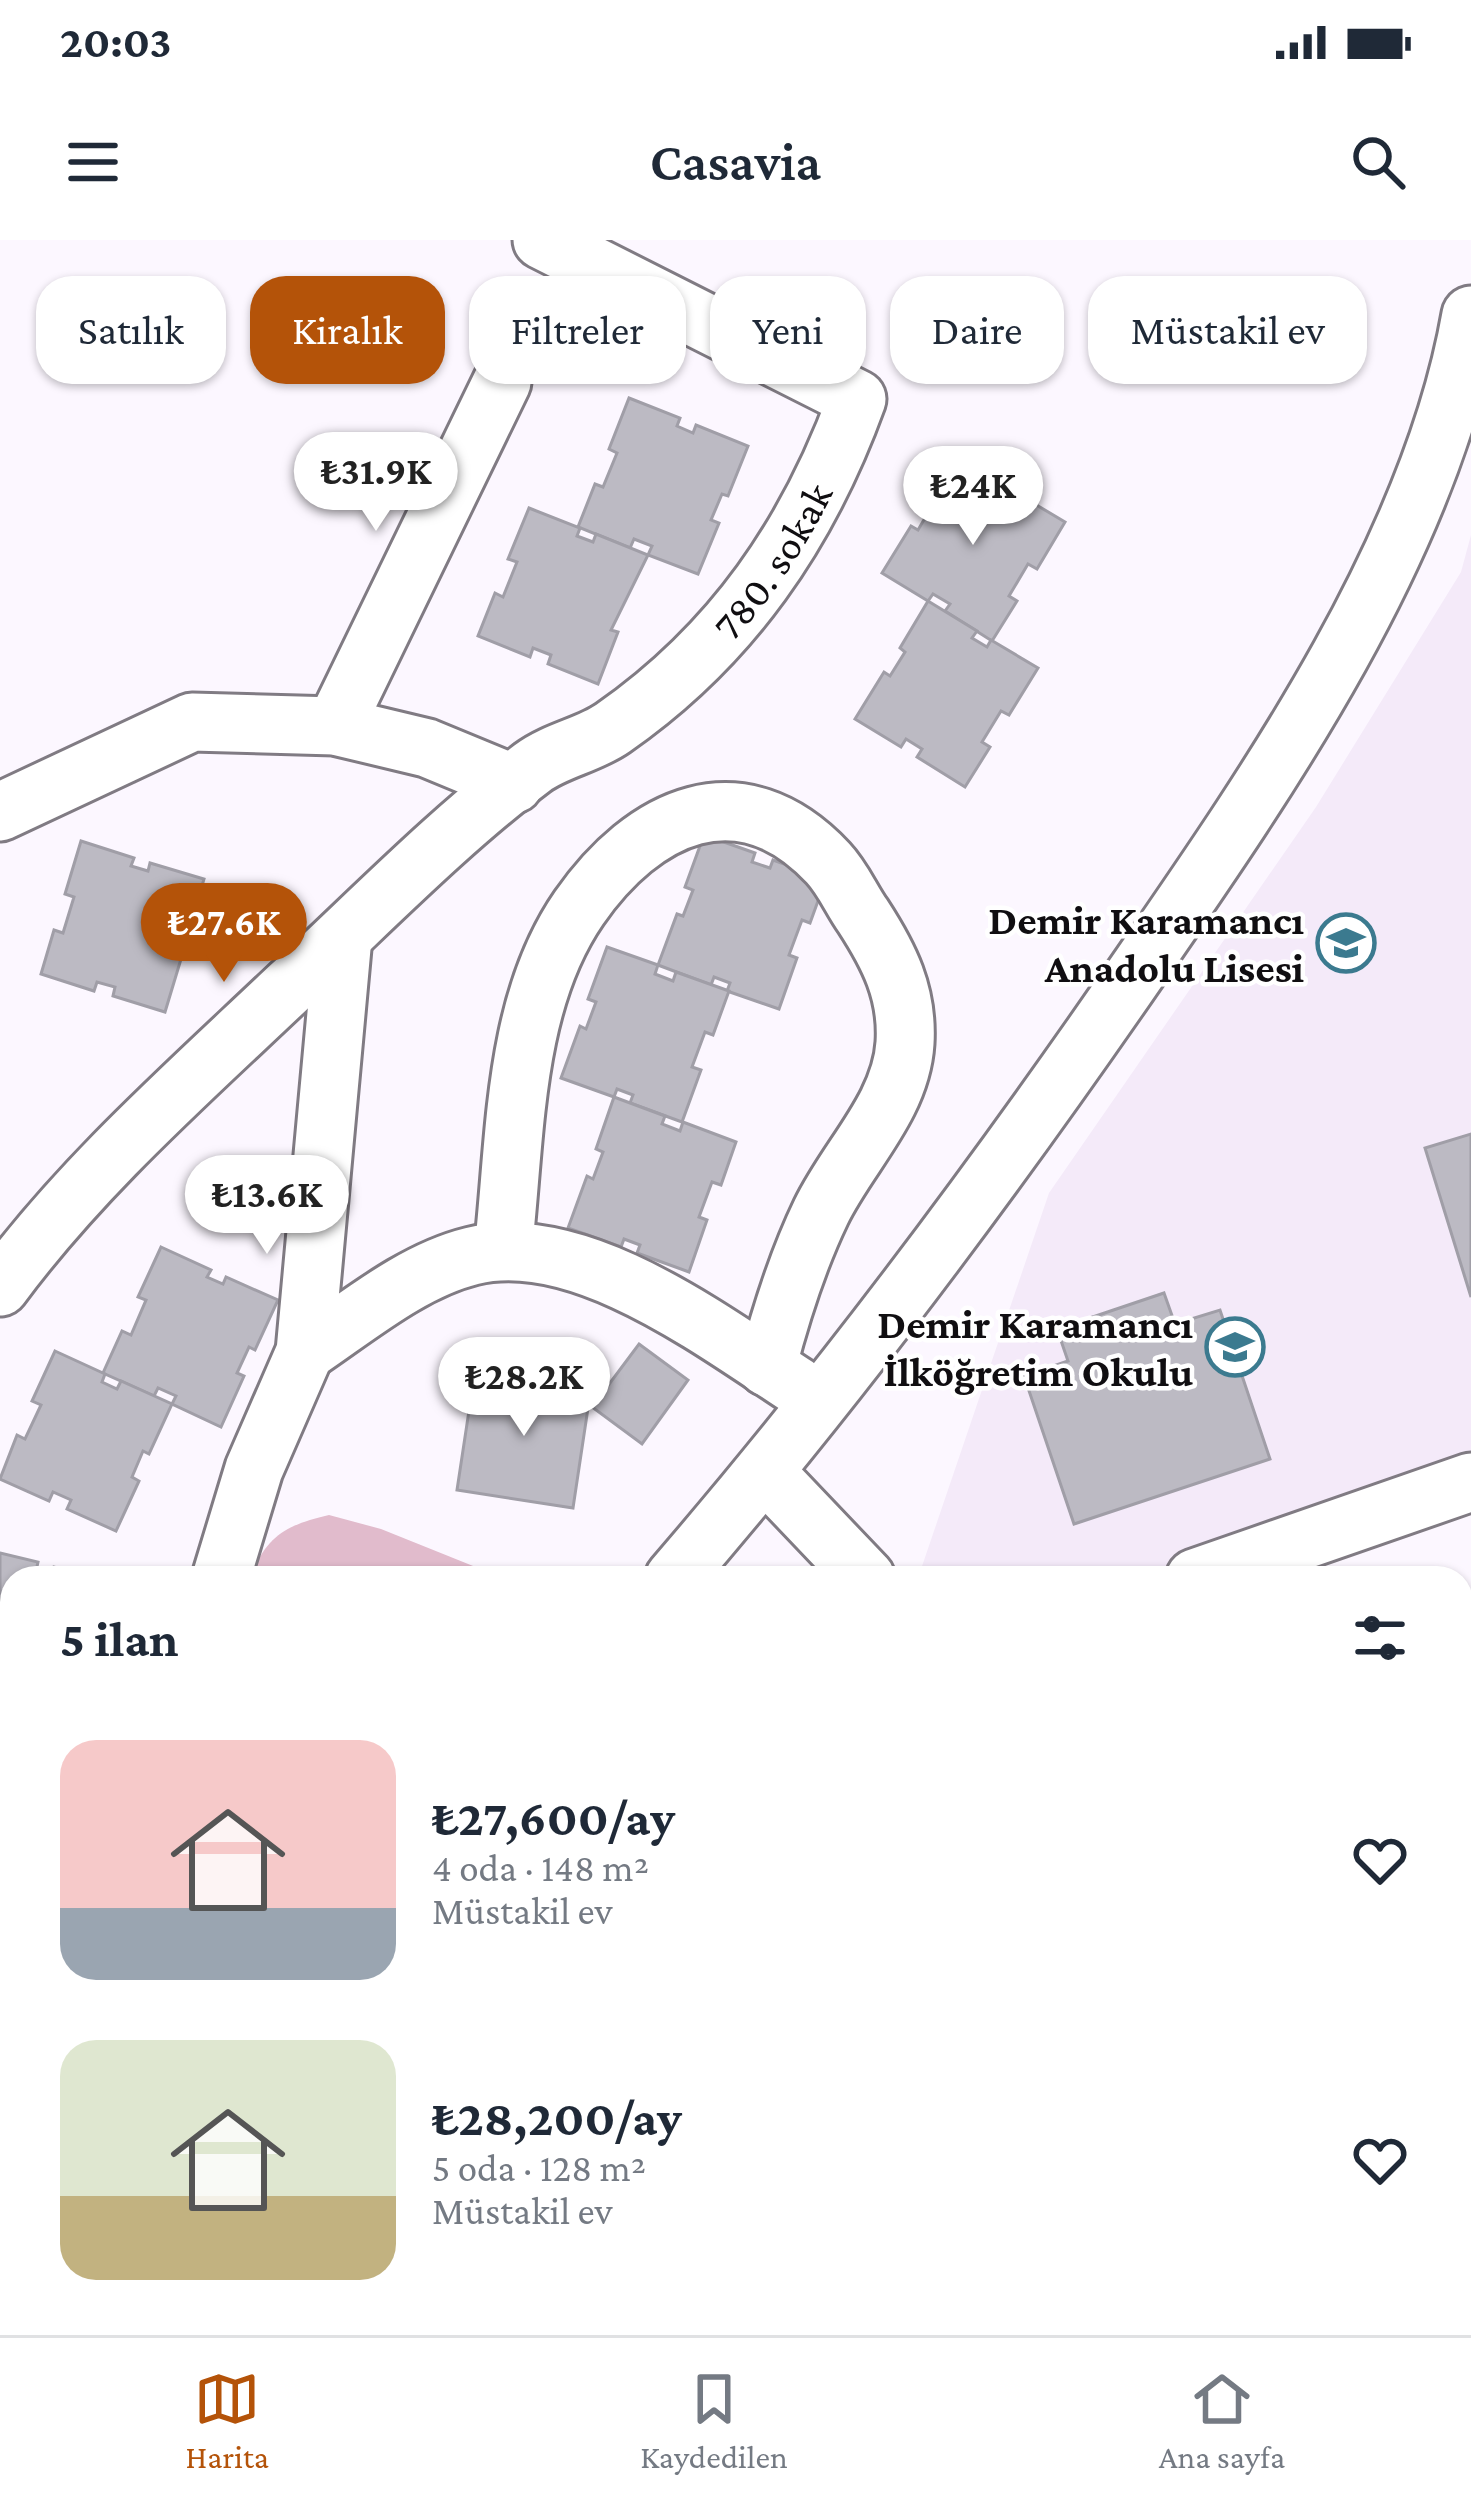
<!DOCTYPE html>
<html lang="tr">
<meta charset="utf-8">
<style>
:root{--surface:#fff;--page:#f2f2f3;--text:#1f2937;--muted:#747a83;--line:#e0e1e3;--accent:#b45309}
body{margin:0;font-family:"Crimson Pro",serif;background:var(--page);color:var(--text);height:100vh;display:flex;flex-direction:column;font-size:45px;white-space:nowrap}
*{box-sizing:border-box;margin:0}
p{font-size:39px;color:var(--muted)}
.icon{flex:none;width:66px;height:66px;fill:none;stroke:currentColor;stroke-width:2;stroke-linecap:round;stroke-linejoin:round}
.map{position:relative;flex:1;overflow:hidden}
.panel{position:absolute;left:0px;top:1326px;width:1473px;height:771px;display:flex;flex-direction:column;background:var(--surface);border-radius:36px 36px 0 0;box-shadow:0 3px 9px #0004}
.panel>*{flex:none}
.top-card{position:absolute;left:36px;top:36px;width:1401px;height:108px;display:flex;gap:24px}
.price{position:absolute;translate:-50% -102px;padding:0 27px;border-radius:42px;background:#fff;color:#222;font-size:39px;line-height:78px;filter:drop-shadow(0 3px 6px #0008)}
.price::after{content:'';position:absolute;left:50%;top:72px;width:36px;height:27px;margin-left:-18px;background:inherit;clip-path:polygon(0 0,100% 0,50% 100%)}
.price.active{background:var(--accent);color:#fff}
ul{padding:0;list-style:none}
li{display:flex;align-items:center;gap:36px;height:300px;padding:0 60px}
li span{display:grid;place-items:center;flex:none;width:336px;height:240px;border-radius:36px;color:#555}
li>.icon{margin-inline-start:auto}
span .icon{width:144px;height:144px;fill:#fffc;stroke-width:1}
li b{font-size:51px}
h2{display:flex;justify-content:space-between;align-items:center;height:144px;padding:0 60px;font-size:51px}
.chip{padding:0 42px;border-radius:36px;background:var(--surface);box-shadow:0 3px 9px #0004;font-size:42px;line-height:108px}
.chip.active{background:var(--accent);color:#fff}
.status{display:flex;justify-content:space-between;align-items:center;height:84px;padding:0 60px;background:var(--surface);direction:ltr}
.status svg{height:33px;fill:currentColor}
header{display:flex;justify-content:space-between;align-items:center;height:156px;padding:0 60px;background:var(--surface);font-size:54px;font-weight:600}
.tab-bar{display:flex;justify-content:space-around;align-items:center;height:168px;border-top:3px solid var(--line);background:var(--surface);font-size:33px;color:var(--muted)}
.tab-bar a{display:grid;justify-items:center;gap:6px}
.tab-bar .active{color:var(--accent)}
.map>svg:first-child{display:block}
.built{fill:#f4eaf9}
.green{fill:#e1bbcc}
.building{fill:#bcbac3;stroke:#a09ea7;stroke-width:3}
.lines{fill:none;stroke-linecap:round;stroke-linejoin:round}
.minor-casing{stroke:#807b83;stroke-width:63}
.minor{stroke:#fff;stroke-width:57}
.labels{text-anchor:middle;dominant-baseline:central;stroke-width:9;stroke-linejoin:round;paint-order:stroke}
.street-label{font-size:42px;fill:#100e11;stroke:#fff}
.poi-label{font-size:42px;font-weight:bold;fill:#100e11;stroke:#fff;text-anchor:end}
</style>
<div class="status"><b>20:03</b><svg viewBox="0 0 49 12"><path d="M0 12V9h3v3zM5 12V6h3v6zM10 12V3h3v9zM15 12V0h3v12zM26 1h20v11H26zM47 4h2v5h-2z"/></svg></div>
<header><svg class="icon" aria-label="menu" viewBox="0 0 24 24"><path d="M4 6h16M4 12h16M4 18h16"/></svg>Casavia<svg class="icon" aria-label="search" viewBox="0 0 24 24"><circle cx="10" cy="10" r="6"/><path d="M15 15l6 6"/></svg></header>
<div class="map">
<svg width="1471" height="2095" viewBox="0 0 1471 2095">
<rect width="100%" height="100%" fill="#fcf7ff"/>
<polygon class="built" points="1471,295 1471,1220 1147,1338 918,1338 1049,953 1316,567 1461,332"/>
<path class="green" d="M329,1275l52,14 122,49h-253c16,-42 36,-53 79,-63z"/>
<g class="building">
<polygon points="629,158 680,178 677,186 693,193 696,185 748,206 728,256 722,254 711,280 719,283 698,334 648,315 652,306 634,299 630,308 578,287 595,244 603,247 617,213 609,209"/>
<polygon points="955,216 1004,245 999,252 1014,261 1018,254 1065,282 1037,329 1028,324 1009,356 1017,361 992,401 945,371 950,364 933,354 928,361 882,333 911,286 918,290 932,266 927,262"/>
<polygon points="529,268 580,288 577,296 593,302 596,294 648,315 611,390 618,392 598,444 548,424 551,415 533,408 530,417 478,396 495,353 503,357 517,322 508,319"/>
<polygon points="928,361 977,391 972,398 987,407 991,400 1038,428 1009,475 1001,471 982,502 990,507 965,547 917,517 922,509 906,499 901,507 855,479 884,432 890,436 905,412 900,408"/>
<polygon points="704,595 755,613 752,622 770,628 773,620 826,639 810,683 802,680 789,715 797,718 779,769 727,751 730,743 714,737 711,745 658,725 677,674 683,676 693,650 685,647"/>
<polygon points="81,601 134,618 131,626 148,631 150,623 204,639 188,692 181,690 173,717 181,719 165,772 113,756 115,747 97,742 94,751 41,734 54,690 63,693 74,657 65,654"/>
<polygon points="607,707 658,725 655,734 673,741 676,732 729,751 713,795 705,792 692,827 701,830 682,882 630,863 633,855 617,849 614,857 561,838 580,786 586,789 596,762 588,759"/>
<polygon points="614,857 665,876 662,884 680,891 683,882 736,902 721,945 712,942 699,977 707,980 689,1032 637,1013 640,1005 624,999 621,1007 568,988 587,936 593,939 603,912 596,909"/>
<polygon points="1471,894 1471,1057 1425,908"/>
<polygon points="161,1007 211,1030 207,1037 223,1044 226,1037 278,1060 255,1110 249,1107 237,1133 244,1136 221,1187 172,1164 176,1156 158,1148 154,1156 103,1133 122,1091 131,1095 146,1060 138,1057"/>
<polygon points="1164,1053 1175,1084 1220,1070 1270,1219 1074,1284 1024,1136 1068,1121 1057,1089"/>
<polygon points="639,1104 688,1140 642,1204 592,1167"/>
<polygon points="55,1111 105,1134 102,1142 117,1149 121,1141 172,1164 149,1214 143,1211 132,1237 139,1241 116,1291 67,1269 71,1260 53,1252 49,1261 0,1239 17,1195 25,1199 41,1165 32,1161"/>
<polygon points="475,1131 591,1148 573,1268 457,1250"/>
<polygon points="0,1313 38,1322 36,1331 52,1335 54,1327 98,1338 12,1338 12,1449 1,1447 0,1452"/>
<polygon points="0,1456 12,1459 12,1602 0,1599"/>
</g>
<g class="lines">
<g class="minor-casing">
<g id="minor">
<polyline points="335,486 502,142"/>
<polyline points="0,572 192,482 335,486 427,508 514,544"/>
<path d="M503,1011c13,-113 9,-246 76,-343 64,-92 161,-139 249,-45 15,16 23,36 35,53 26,40 45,77 42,127 -4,64 -57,113 -84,169 -24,50 -40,101 -54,155"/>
<path id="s1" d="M0,1047c82,-111 189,-205 289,-300 79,-73 157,-154 243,-219 24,-18 57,-23 81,-40 119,-83 195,-194 244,-329l-315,-159"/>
<path d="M305,1112c51,-34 106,-81 167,-96 107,-26 239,74 325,130"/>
<polyline points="765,1232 866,1338"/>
<polyline points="221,1338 254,1229 305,1112 343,697"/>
<path d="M674,1338c164,-190 314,-391 457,-598 134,-194 299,-429 340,-665"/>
<polyline points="1195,1338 1471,1242"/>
<polyline points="0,1669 12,1667"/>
<polyline points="0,1764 12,1786"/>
<polyline points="46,2095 52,2085"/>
</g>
</g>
<use href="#minor" class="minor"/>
</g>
<defs>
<g id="school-ring" transform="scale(3)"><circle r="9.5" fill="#fff" stroke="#3b7a8f" stroke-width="1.5"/><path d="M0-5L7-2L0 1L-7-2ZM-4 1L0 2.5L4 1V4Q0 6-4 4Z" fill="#3b7a8f"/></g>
</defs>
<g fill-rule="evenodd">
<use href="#school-ring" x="1346" y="703"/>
<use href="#school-ring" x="1235" y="1107"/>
</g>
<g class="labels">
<g class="street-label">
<text stroke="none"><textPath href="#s1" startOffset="1068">780. sokak</textPath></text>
</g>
<g class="poi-label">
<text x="1304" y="679">Demir Karamancı<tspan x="1304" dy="48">Anadolu Lisesi</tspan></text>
<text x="1193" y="1083">Demir Karamancı<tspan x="1193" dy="48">İlköğretim Okulu</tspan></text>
</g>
</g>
</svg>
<b class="price" style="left:376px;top:294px">₺31.9K</b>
<b class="price" style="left:973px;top:308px">₺24K</b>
<b class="price active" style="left:224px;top:745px">₺27.6K</b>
<b class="price" style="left:267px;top:1017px">₺13.6K</b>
<b class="price" style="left:524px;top:1199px">₺28.2K</b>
<div class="top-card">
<a class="chip">Satılık</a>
<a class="chip active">Kiralık</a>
<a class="chip">Filtreler</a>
<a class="chip">Yeni</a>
<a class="chip">Daire</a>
<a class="chip">Müstakil ev</a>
</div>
<section class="panel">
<h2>5 ilan<svg class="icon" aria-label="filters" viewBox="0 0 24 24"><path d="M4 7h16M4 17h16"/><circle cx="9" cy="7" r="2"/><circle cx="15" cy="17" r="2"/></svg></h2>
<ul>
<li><span style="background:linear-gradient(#f6c9c9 70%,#9aa5b1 0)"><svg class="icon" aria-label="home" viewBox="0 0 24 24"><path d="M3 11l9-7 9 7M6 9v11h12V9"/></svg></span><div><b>₺27,600/ay</b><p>4 oda · 148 m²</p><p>Müstakil ev</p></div><svg class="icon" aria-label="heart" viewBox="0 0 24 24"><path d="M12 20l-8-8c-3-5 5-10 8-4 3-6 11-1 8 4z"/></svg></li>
<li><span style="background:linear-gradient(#dfe7d0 65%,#c2b280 0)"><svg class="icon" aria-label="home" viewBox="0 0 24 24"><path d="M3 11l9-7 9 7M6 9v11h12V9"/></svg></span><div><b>₺28,200/ay</b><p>5 oda · 128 m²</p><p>Müstakil ev</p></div><svg class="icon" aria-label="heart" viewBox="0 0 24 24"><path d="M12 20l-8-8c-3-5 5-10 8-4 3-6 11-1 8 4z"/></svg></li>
</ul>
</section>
</div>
<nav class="tab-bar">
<a class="active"><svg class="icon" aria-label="map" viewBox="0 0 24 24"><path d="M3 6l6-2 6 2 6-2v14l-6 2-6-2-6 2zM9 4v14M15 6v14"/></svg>Harita</a>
<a><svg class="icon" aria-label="saved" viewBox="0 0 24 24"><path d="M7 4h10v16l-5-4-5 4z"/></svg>Kaydedilen</a>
<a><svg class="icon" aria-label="home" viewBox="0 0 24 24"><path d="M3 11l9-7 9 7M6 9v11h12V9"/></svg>Ana sayfa</a>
</nav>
